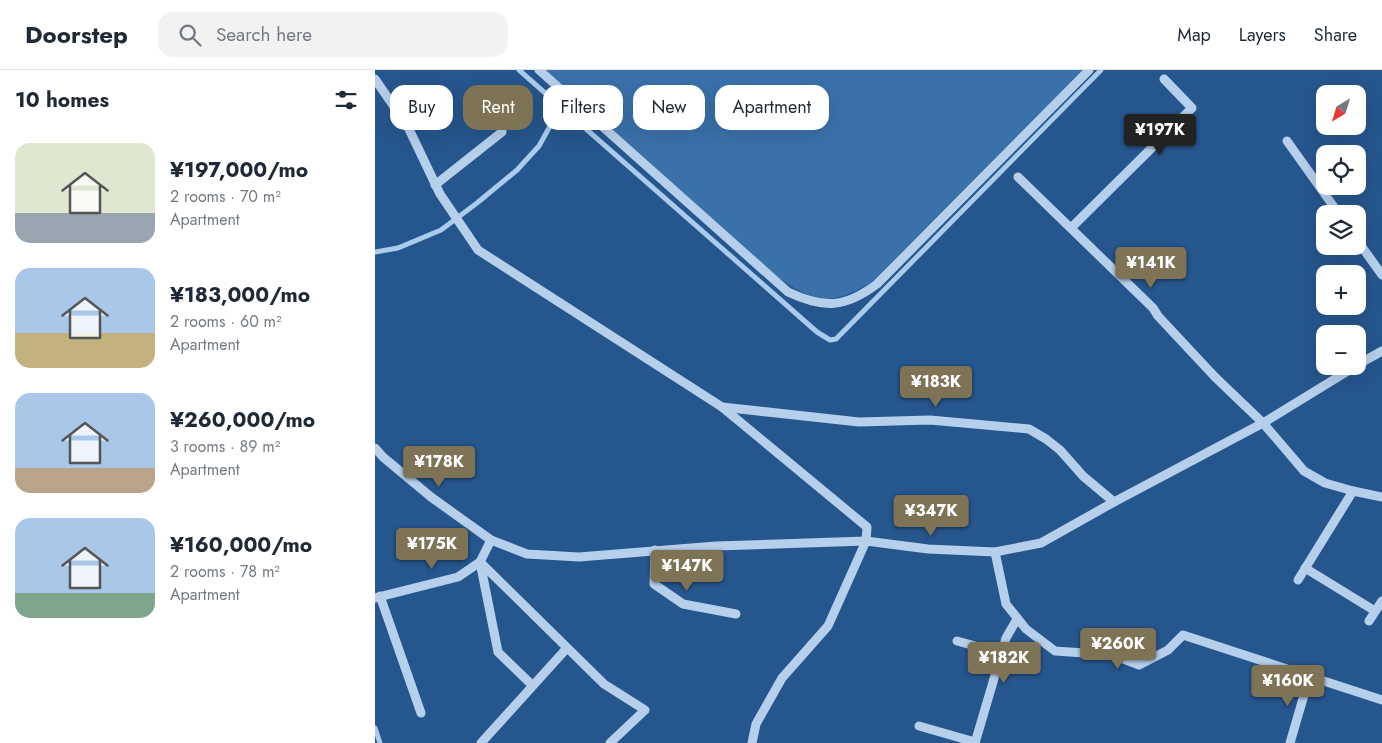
<!DOCTYPE html>
<meta charset="utf-8">
<style>
:root{--surface:#fff;--page:#f2f2f3;--text:#1f2937;--muted:#747a83;--line:#e0e1e3;--accent:#7f7356}
body{margin:0;font-family:Jost,sans-serif;background:var(--page);color:var(--text);height:100vh;display:flex;flex-direction:column;font-size:19px;white-space:nowrap}
*{box-sizing:border-box;margin:0}
p{font-size:16px;color:var(--muted)}
.icon{flex:none;width:28px;height:28px;fill:none;stroke:currentColor;stroke-width:2;stroke-linecap:round;stroke-linejoin:round}
.map{position:relative;flex:1;overflow:hidden}
.drawer{display:flex;flex-direction:column;background:var(--surface);width:375px}
.drawer>*{flex:none}
.hud{position:absolute;left:15px;top:15px;width:475px;height:45px;display:flex;gap:10px}
.needle{width:32px;rotate:218deg}
.tools{position:absolute;left:941px;top:15px;display:grid;gap:10px}
.tools a{display:grid;place-items:center;width:50px;height:50px;border-radius:10px;background:var(--surface);box-shadow:0 5px 20px #0002;font-size:25px}
.price{position:absolute;translate:-50% -42px;padding:0 11px;border-radius:5px;background:var(--accent);color:#fff;font-size:16px;line-height:32px;filter:drop-shadow(0 1px 2px #0008)}
.price::after{content:'';position:absolute;left:50%;top:30px;width:15px;height:11px;margin-left:-8px;background:inherit;clip-path:polygon(0 0,100% 0,50% 100%)}
.price.current{background:#222;color:#fff}
ul{padding:0;list-style:none}
li{display:flex;align-items:center;gap:15px;height:125px;padding:0 15px}
li span{display:grid;place-items:center;flex:none;width:140px;height:100px;border-radius:15px;color:#555}
li>.icon{margin-inline-start:auto}
span .icon{width:60px;height:60px;fill:#fffc;stroke-width:1}
li b{font-size:21px}
h2{display:flex;justify-content:space-between;align-items:center;height:60px;padding:0 15px;font-size:21px}
.chip{padding:0 18px;border-radius:15px;background:var(--surface);box-shadow:0 5px 20px #0002;font-size:18px;line-height:45px}
.chip.current{background:var(--accent);color:#fff}
header{display:flex;align-items:center;gap:30px;box-sizing:border-box;height:70px;padding:0 25px;background:var(--surface);border-bottom:1px solid var(--line)}
header strong{font-size:24px}
nav{display:flex;gap:28px;margin-inline-start:auto;font-size:18px}
.search{width:350px;height:45px;background:var(--page);display:flex;align-items:center;gap:12px;box-sizing:border-box;padding:0 18px;border-radius:15px;color:var(--muted);font-size:19px}
main{display:flex;flex:1;min-height:0}
.map>svg:first-child{display:block}
.green{fill:#3a71ab}
.lines{fill:none;stroke-linecap:round;stroke-linejoin:round}
.stream{stroke:#aacbeb;stroke-width:5}
.minor{stroke:#b6cfeb;stroke-width:9}
</style>
<header>
<strong>Doorstep</strong>
<div class="search"><svg class="icon" aria-label="search" viewBox="0 0 24 24"><circle cx="10" cy="10" r="6"/><path d="M15 15l6 6"/></svg>Search here</div>
<nav><a>Map</a><a>Layers</a><a>Share</a></nav>
</header>
<main>
<section class="drawer">
<h2>10 homes<svg class="icon" aria-label="filters" viewBox="0 0 24 24"><path d="M4 7h16M4 17h16"/><circle cx="9" cy="7" r="2"/><circle cx="15" cy="17" r="2"/></svg></h2>
<ul>
<li><span style="background:linear-gradient(#dfe7d0 70%,#9aa5b1 0)"><svg class="icon" aria-label="home" viewBox="0 0 24 24"><path d="M3 11l9-7 9 7M6 9v11h12V9"/></svg></span><div><b>¥197,000/mo</b><p>2 rooms · 70 m²</p><p>Apartment</p></div></li>
<li><span style="background:linear-gradient(#a9c7e8 65%,#c2b280 0)"><svg class="icon" aria-label="home" viewBox="0 0 24 24"><path d="M3 11l9-7 9 7M6 9v11h12V9"/></svg></span><div><b>¥183,000/mo</b><p>2 rooms · 60 m²</p><p>Apartment</p></div></li>
<li><span style="background:linear-gradient(#a9c7e8 75%,#b9a48a 0)"><svg class="icon" aria-label="home" viewBox="0 0 24 24"><path d="M3 11l9-7 9 7M6 9v11h12V9"/></svg></span><div><b>¥260,000/mo</b><p>3 rooms · 89 m²</p><p>Apartment</p></div></li>
<li><span style="background:linear-gradient(#a9c7e8 75%,#7fa58c 0)"><svg class="icon" aria-label="home" viewBox="0 0 24 24"><path d="M3 11l9-7 9 7M6 9v11h12V9"/></svg></span><div><b>¥160,000/mo</b><p>2 rooms · 78 m²</p><p>Apartment</p></div></li>
</ul>
</section>
<div class="map">
<svg width="1007" height="673" viewBox="0 0 1007 673">
<rect width="100%" height="100%" fill="#26568e"/>
<path class="green" d="M171,0h536l-209,211c-45,29 -65,20 -105,-12z"/>
<g class="lines">
<g class="stream">
<polyline points="144,0 442,262 455,270 461,269 726,0"/>
<polyline points="0,182 23,178 66,160 102,133 142,100 164,76 179,49 184,35"/>
<polyline points="0,658 5,673"/>
</g>
<g class="minor">
<path d="M164,0l249,222c36,17 57,16 89,-8l212,-214"/>
<polyline points="0,9 33,57 65,124 103,180 347,337 492,457 491,471 453,556 407,608 381,654 377,673"/>
<polyline points="912,71 964,144"/>
<polyline points="643,107 778,238 783,246 840,307 888,353 929,401 950,413 978,421 1007,427"/>
<polyline points="60,115 127,62"/>
<polyline points="696,158 817,38 789,9"/>
<polyline points="982,170 1007,205"/>
<polyline points="982,295 1007,281"/>
<polyline points="347,337 484,352 555,350 654,359 671,369 685,380 708,406 739,432"/>
<polyline points="0,378 8,387 56,427 116,470 152,484 204,487 341,476 491,471 553,479 620,482 666,473 739,432 888,353 981,296"/>
<polyline points="280,480 279,514 308,534 361,544"/>
<polyline points="620,482 631,534 651,559 680,581 738,585 764,595 793,580 808,565 1007,630"/>
<polyline points="105,492 229,614 270,640 235,673"/>
<polyline points="105,492 123,582 157,615"/>
<polyline points="930,498 1000,541"/>
<polyline points="923,510 978,421"/>
<polyline points="5,526 46,643"/>
<polyline points="0,528 83,507 105,492 116,470"/>
<polyline points="994,551 1007,531"/>
<polyline points="582,571 626,583"/>
<polyline points="544,656 600,672"/>
<polyline points="106,673 192,578"/>
<polyline points="600,673 631,568 642,549"/>
<polyline points="915,673 934,608"/>
</g>
</g>
</svg>
<div class="tools">
<a><svg class="needle" viewBox="-14 -14 28 28"><path d="M0-13l5 13h-10z" fill="#e53935"/><path d="M0 13l5-13h-10z" fill="#747a83"/></svg></a>
<a><svg class="icon" aria-label="locate" viewBox="0 0 24 24"><circle cx="12" cy="12" r="6"/><path d="M12 2v4M12 18v4M2 12h4M18 12h4"/></svg></a>
<a><svg class="icon" aria-label="layers" viewBox="0 0 24 24"><path d="M12 4l9 5-9 5-9-5zM3 14l9 5 9-5"/></svg></a>
<a>+</a>
<a>−</a>
</div>
<b class="price current" style="left:785px;top:86px">¥197K</b>
<b class="price" style="left:776px;top:219px">¥141K</b>
<b class="price" style="left:561px;top:338px">¥183K</b>
<b class="price" style="left:64px;top:418px">¥178K</b>
<b class="price" style="left:556px;top:467px">¥347K</b>
<b class="price" style="left:57px;top:500px">¥175K</b>
<b class="price" style="left:312px;top:522px">¥147K</b>
<b class="price" style="left:743px;top:600px">¥260K</b>
<b class="price" style="left:629px;top:614px">¥182K</b>
<b class="price" style="left:913px;top:637px">¥160K</b>
<div class="hud">
<a class="chip">Buy</a>
<a class="chip current">Rent</a>
<a class="chip">Filters</a>
<a class="chip">New</a>
<a class="chip">Apartment</a>
</div>
</div>
</main>
